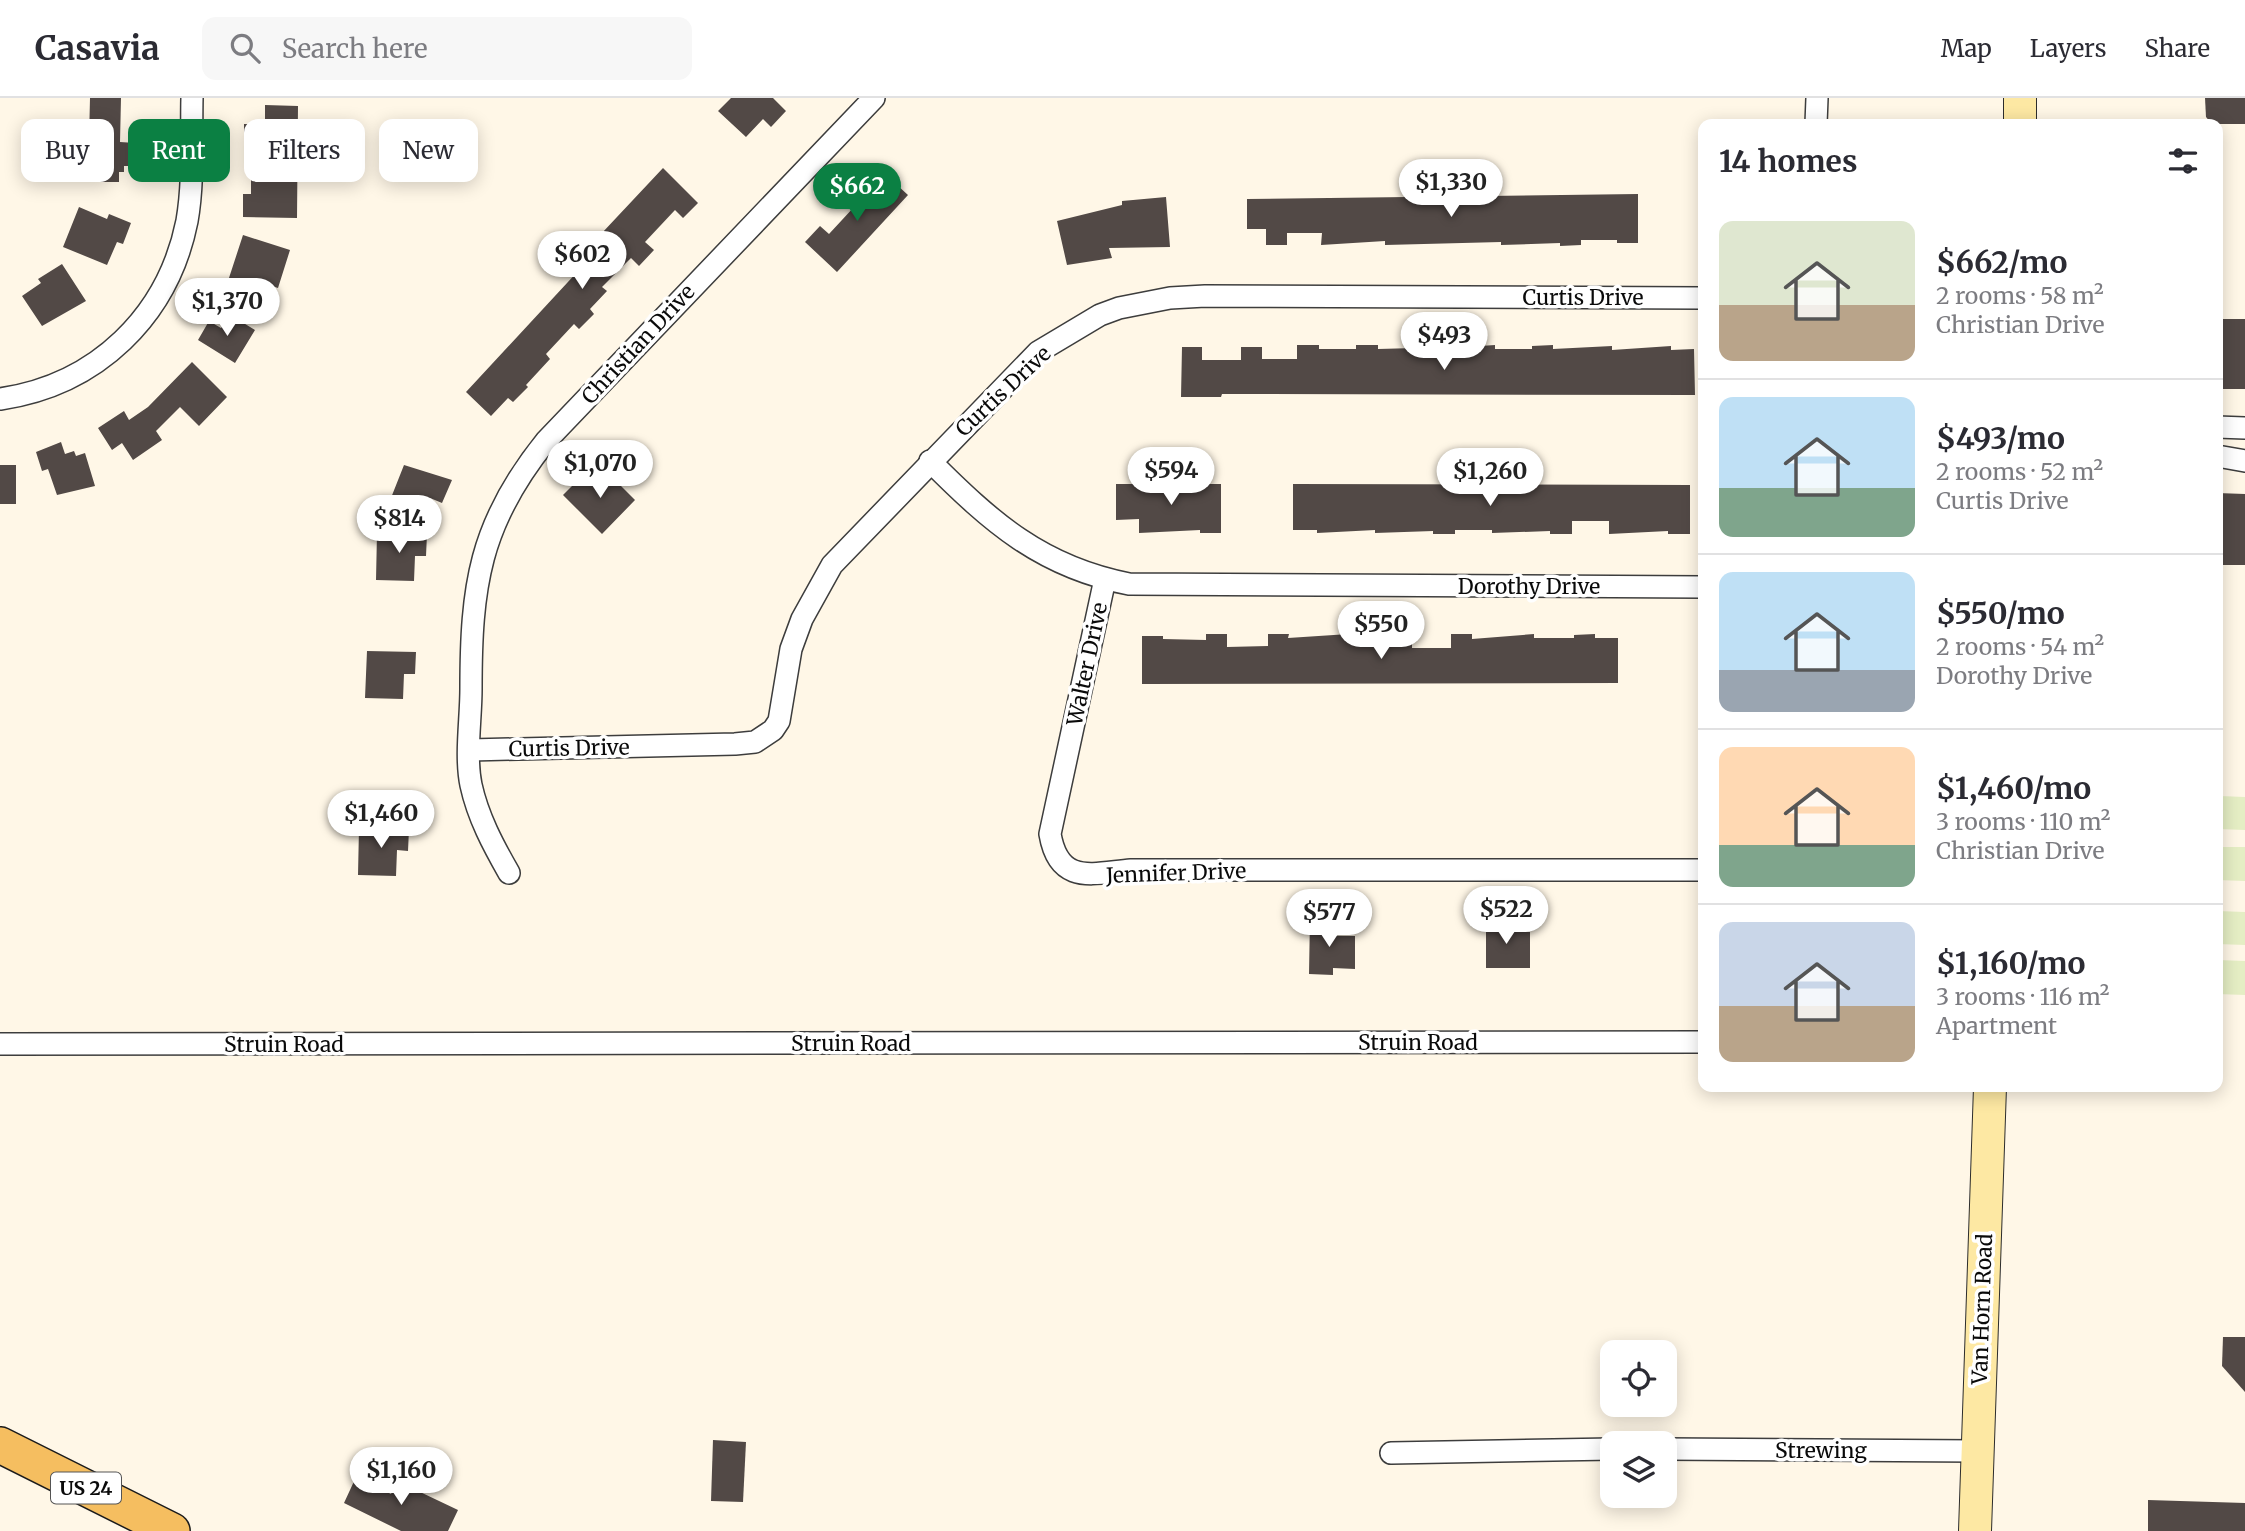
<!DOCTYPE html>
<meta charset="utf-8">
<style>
:root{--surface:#fff;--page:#f7f7f7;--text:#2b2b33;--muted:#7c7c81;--line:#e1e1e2;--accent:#0b8043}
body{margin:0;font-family:Merriweather,serif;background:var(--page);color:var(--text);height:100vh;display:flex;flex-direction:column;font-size:26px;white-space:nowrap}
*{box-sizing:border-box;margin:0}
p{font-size:23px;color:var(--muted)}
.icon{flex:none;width:38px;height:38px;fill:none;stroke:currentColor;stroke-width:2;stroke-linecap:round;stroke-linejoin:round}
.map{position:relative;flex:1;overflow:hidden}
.side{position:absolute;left:1698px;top:21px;width:525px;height:973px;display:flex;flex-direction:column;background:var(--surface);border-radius:14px;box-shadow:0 4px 18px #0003}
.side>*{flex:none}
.hud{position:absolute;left:21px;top:21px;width:665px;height:63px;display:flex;gap:14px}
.buttons{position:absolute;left:1600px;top:1242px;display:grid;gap:14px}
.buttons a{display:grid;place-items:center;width:77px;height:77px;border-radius:14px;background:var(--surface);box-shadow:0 4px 18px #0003;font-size:35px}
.price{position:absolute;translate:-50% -60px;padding:0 16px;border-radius:24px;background:#fff;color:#222;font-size:23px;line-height:46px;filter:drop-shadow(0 2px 4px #0008)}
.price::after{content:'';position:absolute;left:50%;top:42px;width:21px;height:16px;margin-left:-10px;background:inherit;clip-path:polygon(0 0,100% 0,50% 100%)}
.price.current{background:var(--accent);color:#fff}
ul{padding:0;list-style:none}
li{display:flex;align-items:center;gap:21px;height:175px;padding:0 21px}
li+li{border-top:2px solid var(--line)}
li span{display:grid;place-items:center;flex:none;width:196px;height:140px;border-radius:14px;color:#555}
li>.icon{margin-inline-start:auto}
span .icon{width:84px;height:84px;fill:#fffc;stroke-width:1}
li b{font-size:30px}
h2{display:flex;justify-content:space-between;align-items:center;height:84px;padding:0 21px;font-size:30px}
.chip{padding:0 24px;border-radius:14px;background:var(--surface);box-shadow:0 4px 18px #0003;font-size:24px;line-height:63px}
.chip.current{background:var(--accent);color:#fff}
header{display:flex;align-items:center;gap:42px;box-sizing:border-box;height:98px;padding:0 35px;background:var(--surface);border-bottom:2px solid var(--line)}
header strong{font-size:33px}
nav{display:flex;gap:38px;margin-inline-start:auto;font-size:24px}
.search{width:490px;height:63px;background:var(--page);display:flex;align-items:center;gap:18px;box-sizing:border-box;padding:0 24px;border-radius:14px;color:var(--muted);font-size:26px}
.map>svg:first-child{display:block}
.pitch{fill:#e5eec4}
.building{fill:#524946}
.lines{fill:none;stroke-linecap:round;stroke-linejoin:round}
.minor-casing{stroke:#3d3d3d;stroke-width:24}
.secondary-casing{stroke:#2c2c2c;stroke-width:34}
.primary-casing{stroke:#1b1b1b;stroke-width:38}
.minor{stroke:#fff;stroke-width:21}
.secondary{stroke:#fde8a3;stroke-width:32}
.primary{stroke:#f5be60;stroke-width:35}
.labels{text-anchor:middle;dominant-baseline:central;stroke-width:7;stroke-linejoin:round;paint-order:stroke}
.shield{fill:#fff;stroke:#545454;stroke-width:2}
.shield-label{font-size:19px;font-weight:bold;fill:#0a0a0a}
.street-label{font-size:21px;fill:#0a0a0a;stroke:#fff}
</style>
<header>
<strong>Casavia</strong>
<div class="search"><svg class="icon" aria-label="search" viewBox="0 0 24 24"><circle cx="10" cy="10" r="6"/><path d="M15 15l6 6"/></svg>Search here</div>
<nav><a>Map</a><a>Layers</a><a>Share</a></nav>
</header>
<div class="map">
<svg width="2245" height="1433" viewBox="0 0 2245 1433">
<rect width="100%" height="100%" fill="#fff7e7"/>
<g class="pitch">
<polygon points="2219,698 2245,699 2245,732 2218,731"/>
<polygon points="2217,749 2245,749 2245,783 2217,782"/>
<polygon points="2217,813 2245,814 2245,847 2217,846"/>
<polygon points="2217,862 2245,863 2245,897 2217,896"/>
</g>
<g class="building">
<polygon points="90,0 121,0 120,44 135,45 135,68 124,68 124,74 119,74 119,84 88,84"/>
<polygon points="731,0 773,0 786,13 771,29 763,21 746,39 718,13"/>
<polygon points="2205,0 2245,0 2245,26 2212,26 2206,19"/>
<polygon points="265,7 298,8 297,120 243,119 243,96 251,96 251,49 244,49 244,26 265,26"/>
<polygon points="663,70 698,105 683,120 675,112 645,144 654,152 639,168 631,160 602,189 607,193 590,211 594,216 579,231 574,226 546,256 550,261 526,287 528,289 513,304 508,300 491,318 466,294 592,158 586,152"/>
<polygon points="886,77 908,97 837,174 805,144 820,128 829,136 854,109 846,101 861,85 870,94"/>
<polygon points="1638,96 1638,145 1617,145 1617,142 1581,142 1581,147 1560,148 1560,145 1501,147 1501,144 1385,147 1385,143 1321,147 1322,135 1287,135 1287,147 1266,147 1266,131 1247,131 1247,101"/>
<polygon points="1166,99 1170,149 1109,150 1112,160 1067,167 1057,123 1122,107 1122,103"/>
<polygon points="79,109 107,121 109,116 131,125 123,146 117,144 107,167 63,149"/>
<polygon points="243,137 290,152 278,190 252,182 250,190 228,183"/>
<polygon points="62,166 86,203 42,228 22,198 41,185 38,181"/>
<polygon points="232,218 255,232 235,265 198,242 209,223 221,230"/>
<rect x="2217" y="221" width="28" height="70"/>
<polygon points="1297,247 1319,247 1319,251 1356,251 1356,247 1378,247 1378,251 1415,250 1415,247 1436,247 1436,251 1495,247 1495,251 1532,251 1532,248 1553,247 1553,251 1612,248 1612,252 1671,248 1671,252 1694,251 1695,297 1222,296 1221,299 1181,299 1182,249 1202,249 1202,262 1241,262 1241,249 1262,249 1262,261 1297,261"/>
<polygon points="192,264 227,299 199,328 180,309 156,333 162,342 133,362 122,345 112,352 98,330 124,313 129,322 148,309"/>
<polygon points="61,344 65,356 74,353 76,358 85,355 95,388 57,397 48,371 42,373 36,354"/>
<rect x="0" y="367" width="16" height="39"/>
<polygon points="404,367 452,382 442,405 430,400 420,423 387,410"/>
<polygon points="604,371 635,402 602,436 563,397 581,379 588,387"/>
<polygon points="1116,386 1221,386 1221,435 1200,435 1200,432 1139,435 1139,421 1116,422"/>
<polygon points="1293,386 1690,387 1690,436 1668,436 1668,433 1609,436 1609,423 1572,423 1572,436 1550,436 1550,433 1492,435 1492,432 1455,432 1455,436 1433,436 1433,433 1375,435 1375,432 1317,435 1317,432 1293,432"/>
<polygon points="2217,395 2245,396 2245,467 2217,467"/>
<polygon points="377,435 427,436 426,458 415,458 414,483 376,482"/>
<polygon points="1206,536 1227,536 1227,549 1268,548 1268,536 1289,536 1288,540 1349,536 1349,540 1391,540 1391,537 1412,537 1412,550 1451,550 1451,536 1472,536 1472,541 1534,536 1534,540 1574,540 1574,537 1595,536 1595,540 1618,540 1618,585 1142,586 1142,538 1163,538 1163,541 1206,542"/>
<polygon points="367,553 416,554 415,576 404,576 403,601 365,600"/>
<polygon points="359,730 409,731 408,753 397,752 396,778 358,777"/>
<polygon points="1310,819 1332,820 1332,838 1355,838 1355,871 1333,870 1333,877 1309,876"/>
<polygon points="1486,821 1507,821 1507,834 1530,834 1530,870 1486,870"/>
<polygon points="2223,1239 2245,1239 2245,1294 2222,1268"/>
<polygon points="713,1342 746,1344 743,1404 711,1403"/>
<polygon points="356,1379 391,1396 397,1383 458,1412 448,1433 401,1433 344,1405"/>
<polygon points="2148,1402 2245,1405 2245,1433 2148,1433"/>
</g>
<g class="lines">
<g class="minor-casing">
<g id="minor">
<polyline points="1816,26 1817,0"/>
<path d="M0,301c97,-14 168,-83 187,-178 7,-40 4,-83 5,-123"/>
<polyline points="2217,329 2245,330"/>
<polyline points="2217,358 2245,363"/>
<path d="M930,363c61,61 111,106 199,123l574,3"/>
<path d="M1105,481l-55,255c9,52 43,39 81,36h572"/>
<polyline points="470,652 735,646 755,644 773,632 779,623 791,551 802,521 832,467 1038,254 1100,217 1119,210 1170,200 1205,198 1703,200"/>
<path d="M509,775c-16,-28 -31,-56 -38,-88 -6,-29 0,-66 0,-96 0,-102 8,-165 75,-248l328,-343"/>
<polyline points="0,946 1703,944"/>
<polyline points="1664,1351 1977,1353"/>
<polyline points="1391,1355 1612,1351"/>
</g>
</g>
<g class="secondary-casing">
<g id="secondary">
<polyline points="2020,26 2020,0"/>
<polyline points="1975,1433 1990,989"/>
</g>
</g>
<g class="primary-casing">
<polyline id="primary" points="0,1347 172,1433"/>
</g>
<use href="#minor" class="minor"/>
<use href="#secondary" class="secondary"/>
<use href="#primary" class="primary"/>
</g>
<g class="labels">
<rect class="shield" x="51" y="1374.5" width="70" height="31" rx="5"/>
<g class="shield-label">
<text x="86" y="1390">US 24</text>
</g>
<g class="street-label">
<text x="1583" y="199">Curtis Drive</text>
<text transform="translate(638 246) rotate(-47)">Christian Drive</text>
<text transform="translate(1003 293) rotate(-43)">Curtis Drive</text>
<text x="1529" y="488">Dorothy Drive</text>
<text transform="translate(1087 566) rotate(-78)">Walter Drive</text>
<text transform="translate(569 650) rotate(-1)">Curtis Drive</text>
<text transform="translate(1176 775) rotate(-2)">Jennifer Drive</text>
<text x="1418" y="944">Struin Road</text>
<text x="851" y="945">Struin Road</text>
<text x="284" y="946">Struin Road</text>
<text transform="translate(1982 1211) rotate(-88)">Van Horn Road</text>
<text x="1821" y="1352">Strewing</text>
</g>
</g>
</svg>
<div class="buttons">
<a><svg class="icon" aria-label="locate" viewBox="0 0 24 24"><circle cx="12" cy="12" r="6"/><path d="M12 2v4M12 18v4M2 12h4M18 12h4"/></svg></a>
<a><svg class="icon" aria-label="layers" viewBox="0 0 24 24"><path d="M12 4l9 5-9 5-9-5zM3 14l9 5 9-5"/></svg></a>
</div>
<b class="price" style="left:1451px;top:121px">$1,330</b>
<b class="price current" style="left:857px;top:125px">$662</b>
<b class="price" style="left:582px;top:193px">$602</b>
<b class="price" style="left:227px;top:240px">$1,370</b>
<b class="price" style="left:1444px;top:274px">$493</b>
<b class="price" style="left:600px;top:402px">$1,070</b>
<b class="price" style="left:1171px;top:409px">$594</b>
<b class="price" style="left:1490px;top:410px">$1,260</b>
<b class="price" style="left:399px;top:457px">$814</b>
<b class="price" style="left:1381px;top:563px">$550</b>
<b class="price" style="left:381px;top:752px">$1,460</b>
<b class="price" style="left:1506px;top:848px">$522</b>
<b class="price" style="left:1329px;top:851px">$577</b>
<b class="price" style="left:401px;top:1409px">$1,160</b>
<div class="hud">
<a class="chip">Buy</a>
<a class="chip current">Rent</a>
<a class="chip">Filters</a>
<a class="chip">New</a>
</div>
<section class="side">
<h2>14 homes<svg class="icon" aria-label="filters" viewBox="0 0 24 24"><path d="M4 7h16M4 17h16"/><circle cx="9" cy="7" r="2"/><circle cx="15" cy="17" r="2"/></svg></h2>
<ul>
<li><span style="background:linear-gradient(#dfe7d0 60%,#b9a48a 0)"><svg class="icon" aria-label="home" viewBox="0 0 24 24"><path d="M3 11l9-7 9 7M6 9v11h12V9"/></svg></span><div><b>$662/mo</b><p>2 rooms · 58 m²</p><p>Christian Drive</p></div></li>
<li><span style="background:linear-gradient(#bfe0f5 65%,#7fa58c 0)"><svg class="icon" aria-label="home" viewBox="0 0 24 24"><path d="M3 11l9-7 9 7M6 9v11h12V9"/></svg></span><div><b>$493/mo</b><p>2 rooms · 52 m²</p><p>Curtis Drive</p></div></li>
<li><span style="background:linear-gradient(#bfe0f5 70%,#9aa5b1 0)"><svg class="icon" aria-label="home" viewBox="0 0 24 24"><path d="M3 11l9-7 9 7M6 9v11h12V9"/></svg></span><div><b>$550/mo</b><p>2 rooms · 54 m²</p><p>Dorothy Drive</p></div></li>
<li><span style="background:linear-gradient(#ffd9b3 70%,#7fa58c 0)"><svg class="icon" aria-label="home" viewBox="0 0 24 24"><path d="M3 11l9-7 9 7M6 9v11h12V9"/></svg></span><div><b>$1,460/mo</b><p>3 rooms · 110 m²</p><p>Christian Drive</p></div></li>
<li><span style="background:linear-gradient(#c9d6e8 60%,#b9a48a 0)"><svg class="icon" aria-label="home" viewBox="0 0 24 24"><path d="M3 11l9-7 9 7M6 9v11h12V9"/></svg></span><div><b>$1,160/mo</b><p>3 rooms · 116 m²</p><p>Apartment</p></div></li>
</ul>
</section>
</div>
